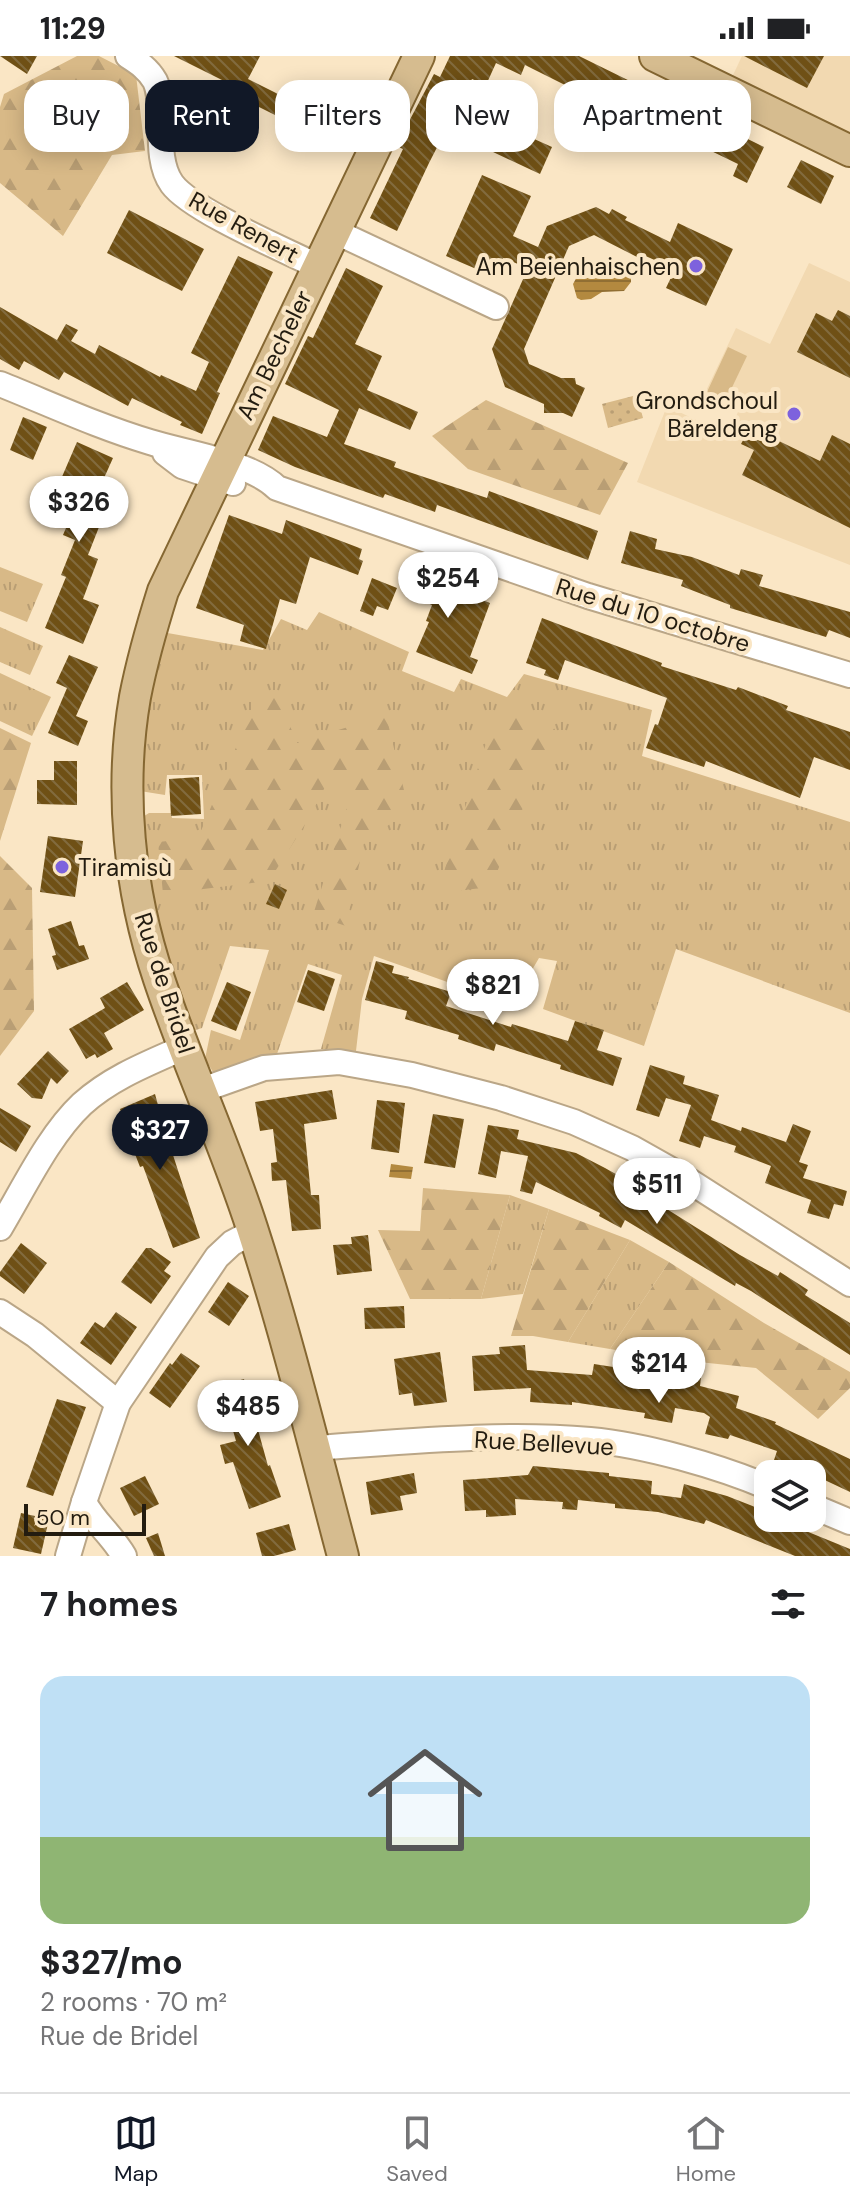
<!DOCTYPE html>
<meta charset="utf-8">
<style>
:root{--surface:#fff;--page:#f2f2f2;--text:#202124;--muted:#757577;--line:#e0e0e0;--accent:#111827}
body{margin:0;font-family:"DM Sans",sans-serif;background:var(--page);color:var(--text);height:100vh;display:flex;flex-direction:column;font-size:30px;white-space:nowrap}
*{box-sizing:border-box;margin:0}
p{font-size:26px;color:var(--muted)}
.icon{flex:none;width:44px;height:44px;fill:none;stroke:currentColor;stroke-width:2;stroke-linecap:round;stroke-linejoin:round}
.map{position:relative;height:1500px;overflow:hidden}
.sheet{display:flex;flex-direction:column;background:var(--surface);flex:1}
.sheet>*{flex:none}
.banner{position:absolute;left:24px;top:24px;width:802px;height:72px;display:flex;gap:16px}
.fabs{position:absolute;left:754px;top:1404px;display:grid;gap:16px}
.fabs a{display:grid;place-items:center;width:72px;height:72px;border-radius:16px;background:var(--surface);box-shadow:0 4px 20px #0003;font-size:40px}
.scale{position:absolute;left:24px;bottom:20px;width:122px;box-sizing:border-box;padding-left:8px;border:4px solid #231c10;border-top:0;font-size:22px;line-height:28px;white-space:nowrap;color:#231c10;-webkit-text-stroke:6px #fae6c5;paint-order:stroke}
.price{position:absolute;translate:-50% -68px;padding:0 18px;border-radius:28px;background:#fff;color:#222;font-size:26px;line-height:52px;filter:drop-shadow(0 2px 4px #0008)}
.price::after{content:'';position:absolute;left:50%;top:48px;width:24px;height:18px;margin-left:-12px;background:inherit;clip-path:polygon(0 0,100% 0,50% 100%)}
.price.current{background:var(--accent);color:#fff}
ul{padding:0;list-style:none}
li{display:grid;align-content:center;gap:16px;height:424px;padding:0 40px}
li+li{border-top:2px solid var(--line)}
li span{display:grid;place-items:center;height:248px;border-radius:24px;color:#555}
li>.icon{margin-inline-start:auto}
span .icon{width:144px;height:144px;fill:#fffc;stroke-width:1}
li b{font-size:34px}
h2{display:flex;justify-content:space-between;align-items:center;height:96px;padding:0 40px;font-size:34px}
.chip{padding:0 28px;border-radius:24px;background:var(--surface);box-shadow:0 4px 20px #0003;font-size:28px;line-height:72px}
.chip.current{background:var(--accent);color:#fff}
.status{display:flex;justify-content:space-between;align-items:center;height:56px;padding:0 40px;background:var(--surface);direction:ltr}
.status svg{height:22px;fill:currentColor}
.tabs{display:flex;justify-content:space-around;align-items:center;height:112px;border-top:2px solid var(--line);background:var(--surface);font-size:22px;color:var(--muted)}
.tabs a{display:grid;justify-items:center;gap:4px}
.tabs .current{color:var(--accent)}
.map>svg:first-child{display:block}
.built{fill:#f2d9b1}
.grass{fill:url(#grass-tufts)}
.forest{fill:url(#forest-firs)}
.park{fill:url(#park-dots)}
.pitch{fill:#d8b987}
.water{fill:url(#water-rules)}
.building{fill:url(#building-back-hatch)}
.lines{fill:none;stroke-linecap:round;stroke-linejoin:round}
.minor-casing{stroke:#baa687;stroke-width:28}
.major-casing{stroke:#856732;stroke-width:34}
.minor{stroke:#fff;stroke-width:24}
.major{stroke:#d6bc8f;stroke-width:30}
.poi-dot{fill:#7d62dd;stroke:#fae6c5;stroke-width:3}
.labels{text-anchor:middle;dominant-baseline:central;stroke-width:8;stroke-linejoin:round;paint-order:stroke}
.street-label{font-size:24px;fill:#231c10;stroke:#fae6c5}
.poi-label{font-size:24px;fill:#231c10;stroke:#fae6c5;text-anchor:end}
</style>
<div class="status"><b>11:29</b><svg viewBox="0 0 49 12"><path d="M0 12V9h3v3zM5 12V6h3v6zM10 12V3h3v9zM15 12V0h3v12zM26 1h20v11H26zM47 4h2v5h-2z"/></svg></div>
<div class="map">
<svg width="850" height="1500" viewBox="0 0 850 1500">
<defs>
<pattern id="grass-tufts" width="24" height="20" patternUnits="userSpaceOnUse" patternTransform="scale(2)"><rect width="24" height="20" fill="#d8b987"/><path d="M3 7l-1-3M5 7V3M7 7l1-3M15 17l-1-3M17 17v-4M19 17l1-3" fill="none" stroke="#b99e74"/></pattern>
<pattern id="forest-firs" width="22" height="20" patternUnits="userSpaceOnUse" patternTransform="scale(2)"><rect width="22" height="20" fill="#d8b987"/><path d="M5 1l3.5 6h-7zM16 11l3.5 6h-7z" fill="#b99e74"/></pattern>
<pattern id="park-dots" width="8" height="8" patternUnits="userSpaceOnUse" patternTransform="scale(2)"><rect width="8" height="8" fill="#d8b987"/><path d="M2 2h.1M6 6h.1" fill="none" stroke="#b99e74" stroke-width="1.8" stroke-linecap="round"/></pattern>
<pattern id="water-rules" width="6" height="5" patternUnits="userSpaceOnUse" patternTransform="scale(2)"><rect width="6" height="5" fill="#b3893f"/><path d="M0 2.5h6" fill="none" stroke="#916f33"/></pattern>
<pattern id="building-back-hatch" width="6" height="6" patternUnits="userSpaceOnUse" patternTransform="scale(2)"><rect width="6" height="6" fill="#6f5015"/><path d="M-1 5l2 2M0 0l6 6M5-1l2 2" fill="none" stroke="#826b3e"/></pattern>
</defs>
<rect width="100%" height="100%" fill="#fae6c5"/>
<g class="built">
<polygon points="742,0 850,0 850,95 726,34"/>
<polygon points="809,207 850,226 850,509 637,426 667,350 727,379 738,356 704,339 736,272 770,288"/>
</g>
<g class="grass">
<polygon points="0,511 43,528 27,566 0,555"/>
<polygon points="319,556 409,596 402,615 454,636 461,623 507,641 524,618 652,654 642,700 850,766 850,957 676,893 644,990 543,953 557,905 539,902 510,952 453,928 374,900 362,943 356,995 321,993 342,919 308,908 277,998 248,1004 213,1016 205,1003 211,974 240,984 269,894 230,890 202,972 193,975 161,884 150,839 141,762 149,757 171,757 172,762 204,763 202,719 167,719 165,739 140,735 144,671 162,576 263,594 281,563 307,574"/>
<polygon points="0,571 43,590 30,619 0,606"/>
<polygon points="0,617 51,641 32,680 0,665"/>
<polygon points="510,1139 549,1153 523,1238 481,1243"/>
<polygon points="630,1184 669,1206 610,1293 568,1286"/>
</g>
<g class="forest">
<polygon points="77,0 99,0 136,19 145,95 112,99 63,180 0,127 0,51 4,38"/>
<polygon points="486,344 628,407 600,459 468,413 432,380"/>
<polygon points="276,636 297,687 386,659 409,755 364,786 346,870 313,859 350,742 325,731 309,762 269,825 163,838 158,786 198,782 258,639"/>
<polygon points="497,654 555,673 491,831 437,837"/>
<polygon points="0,672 31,687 0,785"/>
<polygon points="0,800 32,832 34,955 0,1000"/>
<polygon points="423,1132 510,1139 481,1243 410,1243 378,1174 420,1175"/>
<polygon points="549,1153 630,1184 568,1286 533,1280 511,1280"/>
<polygon points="669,1206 764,1267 850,1316 850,1332 818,1363 756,1312 670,1303 610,1293"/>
</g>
<polygon class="park" points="637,339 643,362 608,372 602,348"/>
<polygon class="pitch" points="728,291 747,300 726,344 707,336"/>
<g class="water">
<polygon points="616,209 631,213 631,226 624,235 602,236 591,243 581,244 577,242 573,228 579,217"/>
<polygon points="391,1108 413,1111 411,1123 389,1121"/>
</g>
<g class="building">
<polygon points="0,0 37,0 27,18"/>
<polygon points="174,0 260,0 248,23 284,41 275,59 231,37 234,30"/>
<polygon points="450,0 579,0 764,91 747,127 733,120 738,108 571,27 569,31 525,9 521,19 496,7 486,29 472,23 429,107 397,175 370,162 403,93 396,90 434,18 440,21"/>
<polygon points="744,0 824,0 807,32"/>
<polygon points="505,70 552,91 540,118 493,96"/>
<polygon points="801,104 834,120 821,148 787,131"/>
<polygon points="482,119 531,140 513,180 538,191 547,170 596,151 609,158 612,153 627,161 625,164 670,186 678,167 733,193 706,250 666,232 675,213 641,198 639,202 594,179 569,190 524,293 529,308 561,322 575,322 576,328 585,332 572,361 563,357 544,357 544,348 505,331 492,293 528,212 503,202 495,221 446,200"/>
<polygon points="129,154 204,193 182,235 107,197"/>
<polygon points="238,200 273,216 217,336 220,337 202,378 180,369 182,366 132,342 128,350 64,316 59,324 24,305 19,314 0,303 0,251 57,284 66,268 78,274 71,285 95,298 99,289 160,321 161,319 196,335 209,306 191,297"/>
<polygon points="346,212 383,230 355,288 382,300 367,334 418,356 410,374 359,352 344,388 396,406 394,411 487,442 489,435 598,475 588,504 437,449 435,456 385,438 383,442 295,411 258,394 273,360 327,381 339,354 285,328 308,280 313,282"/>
<polygon points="838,254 850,260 850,322 797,296 816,257 832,265"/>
<polygon points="23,361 47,371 33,404 10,394"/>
<polygon points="750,371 820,405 832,379 850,388 850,472 742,419 754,394 741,388"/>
<polygon points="77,386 113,402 87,460 101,466 88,499 98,503 83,543 99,549 83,588 45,572 66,521 61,519 75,484 63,479 80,439 58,430"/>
<polygon points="229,459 282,478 286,464 362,493 359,503 363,505 358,519 310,501 296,548 280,543 266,593 240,585 244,569 196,552"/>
<polygon points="630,475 657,483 655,493 692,501 739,519 741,513 763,519 759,530 850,556 850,582 829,574 826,581 730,552 730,549 681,530 683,524 621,507"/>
<polygon points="414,508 436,518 433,525 490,547 470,601 478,604 472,618 416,596 429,566 426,565 432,549 402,536"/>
<polygon points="372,522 397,532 388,554 377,550 373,560 360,555"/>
<polygon points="542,562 662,607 661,610 736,634 738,631 788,650 786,654 850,676 850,714 814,701 800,742 706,705 704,711 646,692 655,668 658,669 667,642 565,604 558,624 544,619 546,614 526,607"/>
<polygon points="69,599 98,611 76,660 88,665 78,690 48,677 67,632 56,627"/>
<polygon points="54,705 77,705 77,749 37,748 37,724 54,724"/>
<polygon points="199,721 201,758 171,760 169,723"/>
<polygon points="48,780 83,785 75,841 40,836"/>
<polygon points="275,828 287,834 279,853 266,848"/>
<polygon points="71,865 79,890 84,889 89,903 57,914 52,900 56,899 48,873"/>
<polygon points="376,905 394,910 392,917 409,921 408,923 451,936 446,950 511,971 512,968 568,985 575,965 604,974 597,994 622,1002 613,1030 560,1013 561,1009 496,988 494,995 458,983 459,979 405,963 407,955 365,944"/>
<polygon points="308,914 335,923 324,955 297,946"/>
<polygon points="127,926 144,954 104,977 113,993 97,1002 95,998 86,1003 69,973 105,952 100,942"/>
<polygon points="227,926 251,936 236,975 211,965"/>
<polygon points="48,995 69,1015 57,1028 51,1022 42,1043 32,1042 17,1028"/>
<polygon points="650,1009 685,1020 683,1028 719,1039 711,1064 741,1075 742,1071 786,1086 793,1068 811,1075 799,1106 808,1109 803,1122 847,1135 843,1150 834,1148 829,1163 807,1157 811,1144 765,1127 771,1110 734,1096 736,1090 704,1080 700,1092 679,1085 691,1049 666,1042 659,1061 636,1054"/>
<polygon points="332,1034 337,1063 304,1068 311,1139 319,1139 321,1173 292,1175 286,1124 272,1125 271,1107 277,1106 273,1073 260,1075 255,1046"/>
<polygon points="155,1038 164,1071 145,1078 155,1103 172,1096 200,1182 173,1192 143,1110 140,1111 135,1098 120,1053"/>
<polygon points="377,1044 405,1047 399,1097 371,1093"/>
<polygon points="0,1052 31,1070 16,1096 0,1086"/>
<polygon points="433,1058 464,1063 455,1112 424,1107"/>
<polygon points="488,1069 519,1074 517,1083 576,1097 605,1112 648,1136 646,1140 740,1199 778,1220 780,1216 808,1234 805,1239 850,1267 850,1299 751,1235 736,1227 735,1230 625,1164 621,1172 599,1160 600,1157 536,1126 532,1138 520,1135 528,1100 501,1095 496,1122 478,1118"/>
<polygon points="368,1179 372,1215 337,1219 333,1189 352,1188 351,1181"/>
<polygon points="21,1187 47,1207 24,1238 0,1220 0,1216"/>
<polygon points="146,1192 151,1192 171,1206 164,1215 171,1220 151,1248 121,1226"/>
<polygon points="228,1226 249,1240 229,1270 208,1256"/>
<polygon points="404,1250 405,1272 365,1273 364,1252"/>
<polygon points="116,1256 137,1271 111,1309 80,1287 95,1266 104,1272"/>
<polygon points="525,1289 527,1314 592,1319 594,1308 652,1317 653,1313 701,1322 700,1330 739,1340 736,1352 776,1366 775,1368 850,1403 850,1436 812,1418 774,1404 777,1395 730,1379 728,1383 705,1378 710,1361 704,1357 675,1352 672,1367 644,1362 645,1357 572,1346 572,1349 530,1346 531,1332 474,1335 472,1300 500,1298 499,1291"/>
<polygon points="440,1296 447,1346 414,1350 412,1337 399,1339 394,1303"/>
<polygon points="181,1297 200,1310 170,1352 149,1337 170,1307 172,1309"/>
<polygon points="244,1323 268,1410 270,1409 281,1441 249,1453 233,1406 225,1408 220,1389 236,1385 220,1330"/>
<polygon points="57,1343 86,1351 53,1440 26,1431"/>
<polygon points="533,1410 609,1417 609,1420 652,1425 651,1438 681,1442 684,1428 727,1440 768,1456 768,1462 774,1462 850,1493 850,1500 795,1500 706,1464 704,1468 658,1456 615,1452 615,1448 578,1444 577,1454 562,1453 563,1446 515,1443 516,1459 486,1461 486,1454 465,1455 463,1424 528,1419"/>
<polygon points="414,1417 417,1437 400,1440 403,1454 371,1459 366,1426"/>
<polygon points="145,1420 159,1448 134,1460 120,1432"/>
<polygon points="21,1457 49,1463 41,1498 13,1492"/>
<polygon points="289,1468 296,1494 274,1500 262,1500 256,1477"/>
<polygon points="158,1477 165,1500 154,1500 146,1482"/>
</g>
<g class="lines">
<g class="minor-casing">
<g id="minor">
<path d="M128,0c11,7 20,13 27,25 12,25 -3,76 17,103 19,26 113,66 145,82"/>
<polyline points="334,175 496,251"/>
<path d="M0,328c50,20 99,43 150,58 35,11 101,20 127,46l311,108 262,79"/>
<polyline points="165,397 182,410 233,427"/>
<polyline points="202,1034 264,1012 339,1006 412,1019 501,1042 574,1066 632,1092 680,1119 850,1228"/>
<path d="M0,1172c24,-40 49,-93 82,-124 30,-27 67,-41 103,-57"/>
<polyline points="0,1256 35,1279 118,1347"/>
<path d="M314,1392c91,-6 185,-16 276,-8 55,5 128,26 178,47"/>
<path d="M84,1446c10,20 28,33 40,54"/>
<polyline points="812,1450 850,1466"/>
<polyline points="68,1500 84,1446 118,1347 217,1201 232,1187 253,1176"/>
</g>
</g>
<g class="major-casing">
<g id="major">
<polyline points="655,0 850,95"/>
<path d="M343,1500c-29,-109 -56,-220 -91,-328 -27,-84 -65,-165 -93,-249 -30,-89 -40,-190 -24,-282 7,-36 17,-71 28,-106l256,-535"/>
</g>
</g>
<use href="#minor" class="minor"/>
<use href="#major" class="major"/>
</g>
<g class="poi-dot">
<circle cx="696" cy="210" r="8"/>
<circle cx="794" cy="358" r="8"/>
<circle cx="62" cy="811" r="8"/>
</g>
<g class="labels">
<g class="street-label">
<text transform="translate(244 171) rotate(29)">Rue Renert</text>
<text transform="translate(274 299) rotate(-64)">Am Becheler</text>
<text transform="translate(653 559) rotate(17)">Rue du 10 octobre</text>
<text transform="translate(165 927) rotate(72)">Rue de Bridel</text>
<text transform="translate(544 1387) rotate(3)">Rue Bellevue</text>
</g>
<g class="poi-label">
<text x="680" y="210">Am Beienhaischen</text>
<text x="778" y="344">Grondschoul<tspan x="778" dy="28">Bäreldeng</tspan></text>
<text x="78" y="811" text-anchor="start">Tiramisù</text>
</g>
</g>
</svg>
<div class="fabs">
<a><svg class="icon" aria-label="layers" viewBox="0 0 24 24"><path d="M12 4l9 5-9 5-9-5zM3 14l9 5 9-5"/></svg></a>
</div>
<div class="scale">50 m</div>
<b class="price" style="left:79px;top:488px">$326</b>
<b class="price" style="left:448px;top:564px">$254</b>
<b class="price" style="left:493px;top:971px">$821</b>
<b class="price current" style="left:160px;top:1116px">$327</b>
<b class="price" style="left:657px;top:1170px">$511</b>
<b class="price" style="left:659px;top:1349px">$214</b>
<b class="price" style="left:248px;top:1392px">$485</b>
<div class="banner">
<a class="chip">Buy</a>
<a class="chip current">Rent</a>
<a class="chip">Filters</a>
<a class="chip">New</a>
<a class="chip">Apartment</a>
</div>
</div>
<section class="sheet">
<h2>7 homes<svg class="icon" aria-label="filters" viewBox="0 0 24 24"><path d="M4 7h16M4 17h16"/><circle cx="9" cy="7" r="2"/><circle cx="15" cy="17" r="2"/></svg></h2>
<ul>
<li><span style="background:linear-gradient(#bfe0f5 65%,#8fb573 0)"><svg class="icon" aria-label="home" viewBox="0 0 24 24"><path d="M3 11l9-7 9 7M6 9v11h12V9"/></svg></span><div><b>$327/mo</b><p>2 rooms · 70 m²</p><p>Rue de Bridel</p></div></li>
</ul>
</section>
<nav class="tabs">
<a class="current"><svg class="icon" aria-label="map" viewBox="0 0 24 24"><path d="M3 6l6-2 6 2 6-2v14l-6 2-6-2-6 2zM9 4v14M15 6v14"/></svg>Map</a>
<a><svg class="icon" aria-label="saved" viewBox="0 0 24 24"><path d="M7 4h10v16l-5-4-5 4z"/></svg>Saved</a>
<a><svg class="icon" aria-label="home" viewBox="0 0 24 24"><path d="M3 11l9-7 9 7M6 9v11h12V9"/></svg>Home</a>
</nav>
